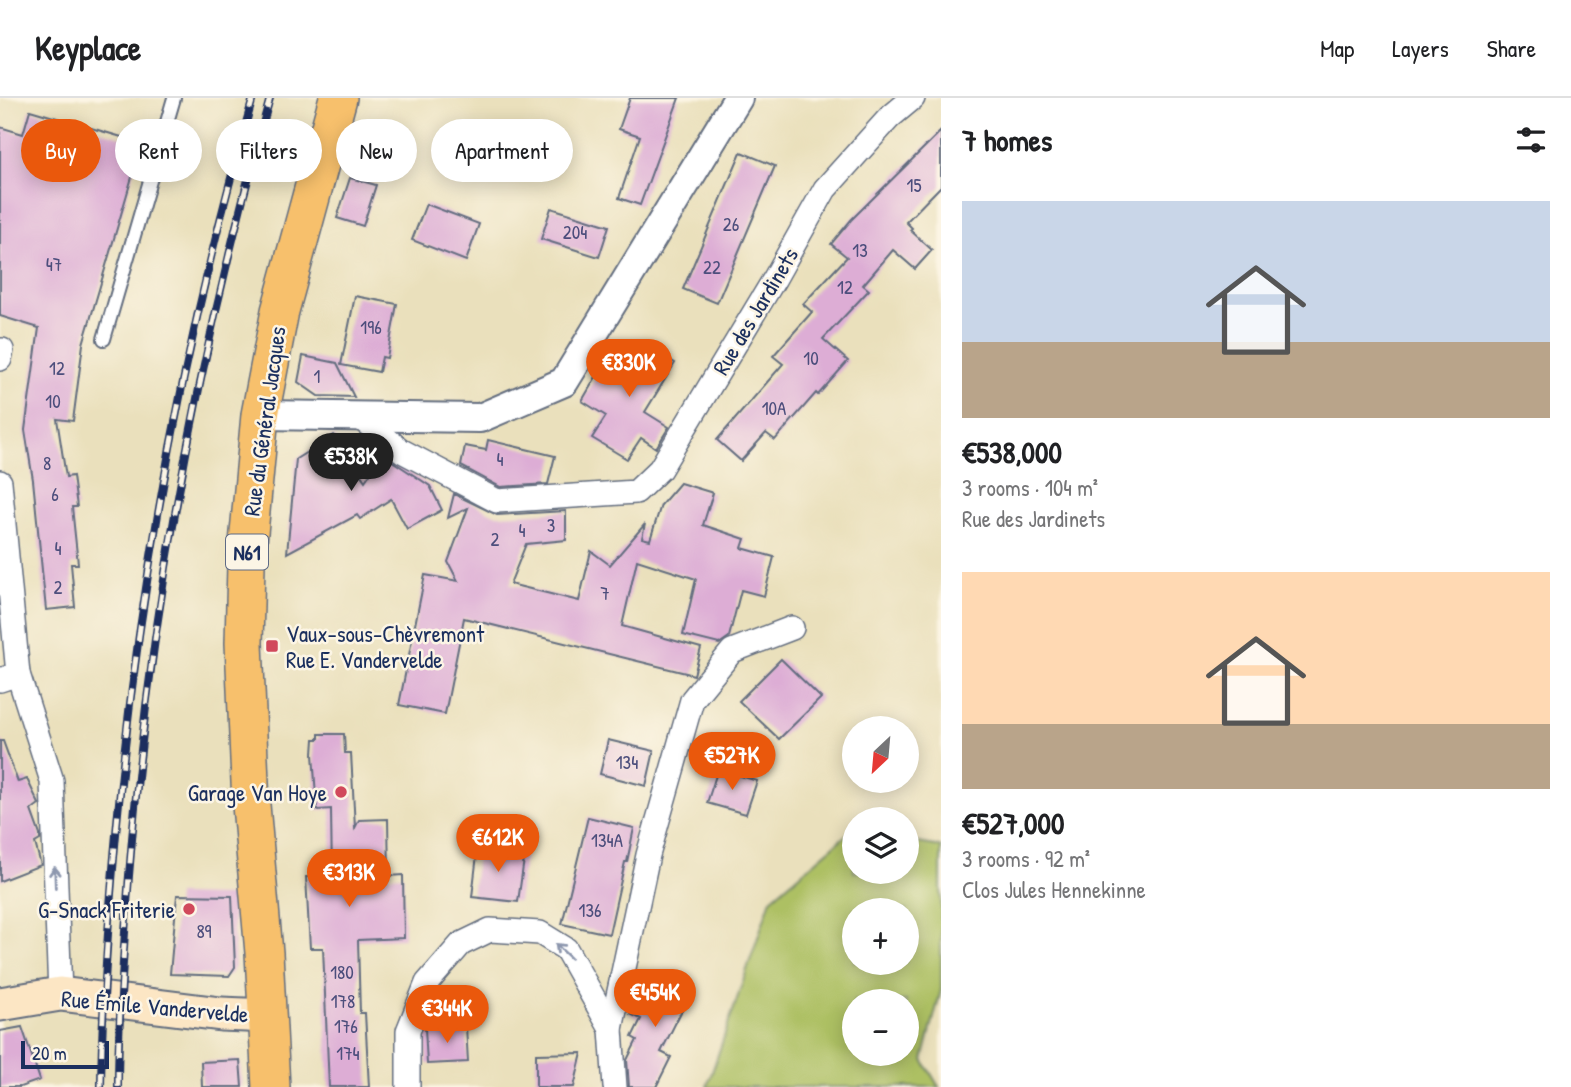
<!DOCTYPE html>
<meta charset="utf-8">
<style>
:root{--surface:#fff;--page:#f6f6f6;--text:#202124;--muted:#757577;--line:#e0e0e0;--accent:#ea580c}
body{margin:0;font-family:"Patrick Hand",sans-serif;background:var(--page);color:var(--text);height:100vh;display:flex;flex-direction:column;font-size:26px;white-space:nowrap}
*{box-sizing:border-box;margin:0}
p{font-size:23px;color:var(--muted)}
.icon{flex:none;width:38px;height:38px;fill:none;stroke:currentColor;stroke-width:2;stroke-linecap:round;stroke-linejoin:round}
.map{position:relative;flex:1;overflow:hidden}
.drawer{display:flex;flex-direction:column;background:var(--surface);width:630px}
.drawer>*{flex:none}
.guide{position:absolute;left:21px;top:21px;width:665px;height:63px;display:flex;gap:14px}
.needle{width:46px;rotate:206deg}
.fabs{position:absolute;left:842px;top:618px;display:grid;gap:14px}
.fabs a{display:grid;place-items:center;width:77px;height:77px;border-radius:50%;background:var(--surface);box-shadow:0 4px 18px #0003;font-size:35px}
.scale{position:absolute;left:21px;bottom:18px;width:88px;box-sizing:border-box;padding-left:7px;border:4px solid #1b2f5e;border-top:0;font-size:19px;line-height:24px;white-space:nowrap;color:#1b2f5e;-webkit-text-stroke:5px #fcf5e5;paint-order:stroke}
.price{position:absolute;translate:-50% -60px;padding:0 16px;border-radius:24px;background:var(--accent);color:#fff;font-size:23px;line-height:46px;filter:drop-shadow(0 2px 4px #0008)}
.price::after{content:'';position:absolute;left:50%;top:42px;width:21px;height:16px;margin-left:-10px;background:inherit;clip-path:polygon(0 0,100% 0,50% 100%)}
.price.current{background:#222;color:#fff}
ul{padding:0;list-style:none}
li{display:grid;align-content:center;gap:14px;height:371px;padding:0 21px}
li span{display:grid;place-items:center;height:217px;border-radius:0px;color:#555}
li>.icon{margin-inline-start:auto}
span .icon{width:126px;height:126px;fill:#fffc;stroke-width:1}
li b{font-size:30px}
h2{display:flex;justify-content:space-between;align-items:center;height:84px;padding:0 21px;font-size:30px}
.pill{padding:0 24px;border-radius:32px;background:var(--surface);box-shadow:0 4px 18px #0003;font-size:24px;line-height:63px}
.pill.current{background:var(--accent);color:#fff}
header{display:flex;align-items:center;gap:42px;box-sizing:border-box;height:98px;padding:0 35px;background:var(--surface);border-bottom:2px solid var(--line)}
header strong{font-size:33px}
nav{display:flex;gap:38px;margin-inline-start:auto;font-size:24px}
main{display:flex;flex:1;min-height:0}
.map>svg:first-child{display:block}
.green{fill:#adc064;stroke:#647861;stroke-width:2;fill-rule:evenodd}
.building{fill:#ddadd5}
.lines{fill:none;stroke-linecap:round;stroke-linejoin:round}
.service-casing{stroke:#636d7f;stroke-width:16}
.minor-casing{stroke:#636d7f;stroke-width:26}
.tertiary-casing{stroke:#636d7f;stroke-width:32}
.secondary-casing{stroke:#636d7f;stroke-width:37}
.primary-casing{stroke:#636d7f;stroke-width:40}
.service{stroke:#fff;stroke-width:12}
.minor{stroke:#fff;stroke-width:23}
.tertiary{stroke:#fff;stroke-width:28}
.secondary{stroke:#fce6c4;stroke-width:33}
.primary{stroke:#f7c06c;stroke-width:37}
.rail-casing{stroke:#1b2f5e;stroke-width:8}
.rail{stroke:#fcf5e5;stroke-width:5;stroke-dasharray:16;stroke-linecap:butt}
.oneway{stroke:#8d97ae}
.poi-dot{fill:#d1495b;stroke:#fcf5e5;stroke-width:2.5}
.labels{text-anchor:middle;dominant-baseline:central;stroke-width:5;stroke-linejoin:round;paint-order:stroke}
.number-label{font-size:19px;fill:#4c4e7c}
.shield{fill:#fcf5e5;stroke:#5e6a86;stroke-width:2}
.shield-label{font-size:21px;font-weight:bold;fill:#1b2f5e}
.street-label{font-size:23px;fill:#1b2f5e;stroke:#fcf5e5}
.poi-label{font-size:23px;fill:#1b2f5e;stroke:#fcf5e5;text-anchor:end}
</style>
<header>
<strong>Keyplace</strong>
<nav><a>Map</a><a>Layers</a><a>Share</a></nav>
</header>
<main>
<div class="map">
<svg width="941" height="989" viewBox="0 0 941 989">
<rect width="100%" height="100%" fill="#fcf5e5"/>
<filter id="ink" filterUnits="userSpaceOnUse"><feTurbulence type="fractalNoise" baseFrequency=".0143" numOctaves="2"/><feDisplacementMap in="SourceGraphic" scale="14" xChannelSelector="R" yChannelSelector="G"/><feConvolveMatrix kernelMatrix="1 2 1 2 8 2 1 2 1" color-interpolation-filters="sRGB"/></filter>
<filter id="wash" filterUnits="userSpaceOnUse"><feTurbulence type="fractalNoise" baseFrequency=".00686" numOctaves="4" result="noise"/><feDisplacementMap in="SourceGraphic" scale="28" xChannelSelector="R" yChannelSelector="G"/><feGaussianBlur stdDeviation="1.57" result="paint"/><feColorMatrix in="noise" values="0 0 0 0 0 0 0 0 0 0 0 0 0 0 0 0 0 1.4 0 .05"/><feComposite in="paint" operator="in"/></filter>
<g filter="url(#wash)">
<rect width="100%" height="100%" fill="#eae0bc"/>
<path class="green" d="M851,733l3,1v40h52l1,-31 34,6v143l-18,70 16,27h-232l64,-188zM854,812h52v52h-52zM854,903h52v53h-52z"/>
<g id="blocks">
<g class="building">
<polygon points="630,0 679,0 640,107 619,100 640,38 619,31"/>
<polygon points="30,12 142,45 83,246 73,323 57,321 66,379 73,378 77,409 72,409 78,466 71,466 75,509 46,512 33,382 25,332 39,230 0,218 0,29 23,36"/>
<polygon points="941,33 941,88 906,124 912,130 910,132 932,152 915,171 893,152 863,187 869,192 823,241 848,263 818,297 816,295 775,342 766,335 741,363 717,342 783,266 773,258 812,214 803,206 847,159 831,146 851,122"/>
<polygon points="741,54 775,68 717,205 683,191"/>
<polygon points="350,80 376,87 363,128 337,120"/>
<polygon points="426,106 479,126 466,163 412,142"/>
<polygon points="551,110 609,128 599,159 541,141"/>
<polygon points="355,198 397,206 387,260 382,259 379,274 341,267"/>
<polygon points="637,242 675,265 645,314 669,329 656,350 641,340 627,361 592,340 606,318 582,303 608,258 622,266"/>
<polygon points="303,258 337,265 354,299 318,298 298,284"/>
<polygon points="334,337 365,383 383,357 430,388 442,412 407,431 391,401 360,421 357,417 287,455 296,361"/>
<polygon points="488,342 555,358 548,386 500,389 461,368 465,348 486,352"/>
<polygon points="680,385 713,395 703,427 745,441 742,450 774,459 764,498 741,492 729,539 719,546 683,537 696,481 637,462 622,528 701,550 694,577 464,520 445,616 399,607 425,477 458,483 448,464 468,410 448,420 454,396 497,417 566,413 566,442 526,446 510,486 579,503 591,453 610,467 645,426 642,440 650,442 661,407"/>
<polygon points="781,561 821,600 779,641 739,603"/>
<polygon points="319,636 344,636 345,655 351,655 355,730 359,722 388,721 389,778 403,777 404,840 358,842 360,915 365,915 369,989 329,989 323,850 310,850 306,779 332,779 331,711 317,712 313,656 314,641 319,641"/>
<polygon points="608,642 654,653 646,688 600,676"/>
<polygon points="0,643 3,643 18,684 27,681 39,706 31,712 40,737 40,742 35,745 41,767 0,783"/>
<polygon points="718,671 757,683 746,716 707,705"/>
<polygon points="588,719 634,730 627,764 625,764 609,836 562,826"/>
<polygon points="478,748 525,754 518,804 472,799"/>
<polygon points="177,797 232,798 235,869 229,878 170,876"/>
<polygon points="663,875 693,890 661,954 671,959 656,989 629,989 627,962 637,942 632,939 641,921 630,916 646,883 657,888"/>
<polygon points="466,928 468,964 427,966 425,930"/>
<polygon points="22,929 40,982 20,989 0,989 0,933"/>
<polygon points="582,955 574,989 536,989 536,956"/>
<polygon points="240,962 242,989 202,989 201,964"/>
</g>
</g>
</g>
<g filter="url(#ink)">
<use href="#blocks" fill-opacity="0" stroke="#636d7f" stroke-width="2"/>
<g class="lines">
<g class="service-casing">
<polyline id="service" points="104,241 174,0"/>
</g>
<g class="minor-casing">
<g id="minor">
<polyline points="0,261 2,252"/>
<polyline points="359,319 402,353 497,403 636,394 660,371 775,180 825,91 889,20 913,0"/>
<polyline points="0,384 18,576"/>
<polyline points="0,582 18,576 52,683 60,896"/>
<polyline points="408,989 408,933 427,885 461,846 490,832 540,835 566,851 611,931"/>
<polyline points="615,989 611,931 648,757 692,602 732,553 792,530"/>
</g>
</g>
<g class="tertiary-casing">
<polyline id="tertiary" points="260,317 480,320 564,284 738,0"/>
</g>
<g class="secondary-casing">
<polyline id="secondary" points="0,906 60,896 221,916 268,918"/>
</g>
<g class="primary-casing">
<polyline id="primary" points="271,989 264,855 251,707 244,545 246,467 260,317 280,213 338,0"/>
</g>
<use href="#service" class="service"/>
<use href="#minor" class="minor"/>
<use href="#tertiary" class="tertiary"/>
<use href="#secondary" class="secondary"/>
<use href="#primary" class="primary"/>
<g class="rail-casing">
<g id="rail">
<path d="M101,989c1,-88 8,-176 16,-264 23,-245 68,-488 136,-725"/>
<path d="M118,989c0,-56 4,-113 8,-169 18,-278 69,-552 144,-820"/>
</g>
</g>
<use href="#rail" class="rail"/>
</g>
<defs><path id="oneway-shaft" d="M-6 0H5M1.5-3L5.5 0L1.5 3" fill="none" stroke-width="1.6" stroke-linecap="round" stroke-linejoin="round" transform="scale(1.75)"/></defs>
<g class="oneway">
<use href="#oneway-shaft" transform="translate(55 779) rotate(-92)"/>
<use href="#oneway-shaft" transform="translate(563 853) rotate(-136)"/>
</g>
</g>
<g class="poi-dot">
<rect x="265" y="541" width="14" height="14" rx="3.5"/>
<circle cx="341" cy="694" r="7"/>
<circle cx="189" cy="811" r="7"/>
</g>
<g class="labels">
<g class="number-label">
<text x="914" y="87">15</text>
<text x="731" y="126">26</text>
<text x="575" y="134">204</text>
<text x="860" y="152">13</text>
<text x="54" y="166">47</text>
<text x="712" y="169">22</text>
<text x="845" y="189">12</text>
<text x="371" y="229">196</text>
<text x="811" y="260">10</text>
<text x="57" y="270">12</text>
<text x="317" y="278">1</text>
<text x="53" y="303">10</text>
<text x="774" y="310">10A</text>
<text x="500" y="361">4</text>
<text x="47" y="365">8</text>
<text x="55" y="396">6</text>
<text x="551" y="427">3</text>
<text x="522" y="432">4</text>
<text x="495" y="441">2</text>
<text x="58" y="450">4</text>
<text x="58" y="489">2</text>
<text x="605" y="495">7</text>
<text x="627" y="664">134</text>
<text x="607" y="742">134A</text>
<text x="590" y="812">136</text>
<text x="204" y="833">89</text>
<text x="342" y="874">180</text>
<text x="343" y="903">178</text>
<text x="346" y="928">176</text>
<text x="348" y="955">174</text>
</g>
<rect class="shield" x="226" y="436.5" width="42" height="35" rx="5"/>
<g class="shield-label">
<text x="247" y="454">N61</text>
</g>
<g class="street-label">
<text transform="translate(755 213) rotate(-59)">Rue des Jardinets</text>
<text transform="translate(264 323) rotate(-82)">Rue du Général Jacques</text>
<text transform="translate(155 908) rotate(5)">Rue Émile Vandervelde</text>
</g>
<g class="poi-label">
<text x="286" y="535" text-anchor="start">Vaux-sous-Chèvremont<tspan x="286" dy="26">Rue E. Vandervelde</tspan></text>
<text x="327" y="694">Garage Van Hoye</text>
<text x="175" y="811">G-Snack Friterie</text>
</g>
</g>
</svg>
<div class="fabs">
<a><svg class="needle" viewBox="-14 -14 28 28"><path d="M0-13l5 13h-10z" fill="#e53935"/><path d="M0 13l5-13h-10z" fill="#757577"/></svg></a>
<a><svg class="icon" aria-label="layers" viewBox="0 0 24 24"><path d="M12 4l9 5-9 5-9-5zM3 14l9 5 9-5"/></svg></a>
<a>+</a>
<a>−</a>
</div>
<div class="scale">20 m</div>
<b class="price" style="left:629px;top:301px">€830K</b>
<b class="price current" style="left:351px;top:395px">€538K</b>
<b class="price" style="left:732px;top:694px">€527K</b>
<b class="price" style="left:498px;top:776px">€612K</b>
<b class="price" style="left:349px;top:811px">€313K</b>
<b class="price" style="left:655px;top:931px">€454K</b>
<b class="price" style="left:447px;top:947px">€344K</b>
<div class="guide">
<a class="pill current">Buy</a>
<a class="pill">Rent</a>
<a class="pill">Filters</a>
<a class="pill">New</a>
<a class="pill">Apartment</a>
</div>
</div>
<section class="drawer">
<h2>7 homes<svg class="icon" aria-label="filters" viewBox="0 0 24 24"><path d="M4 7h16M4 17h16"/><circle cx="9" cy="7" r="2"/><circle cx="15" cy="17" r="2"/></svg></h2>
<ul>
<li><span style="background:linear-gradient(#c9d6e8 65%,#b9a48a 0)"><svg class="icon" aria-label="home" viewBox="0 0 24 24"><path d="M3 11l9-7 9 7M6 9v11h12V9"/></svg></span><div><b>€538,000</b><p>3 rooms · 104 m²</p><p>Rue des Jardinets</p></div></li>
<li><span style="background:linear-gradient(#ffd9b3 70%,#b9a48a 0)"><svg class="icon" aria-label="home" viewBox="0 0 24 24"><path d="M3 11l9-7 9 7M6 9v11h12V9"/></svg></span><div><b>€527,000</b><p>3 rooms · 92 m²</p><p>Clos Jules Hennekinne</p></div></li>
</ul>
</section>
</main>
